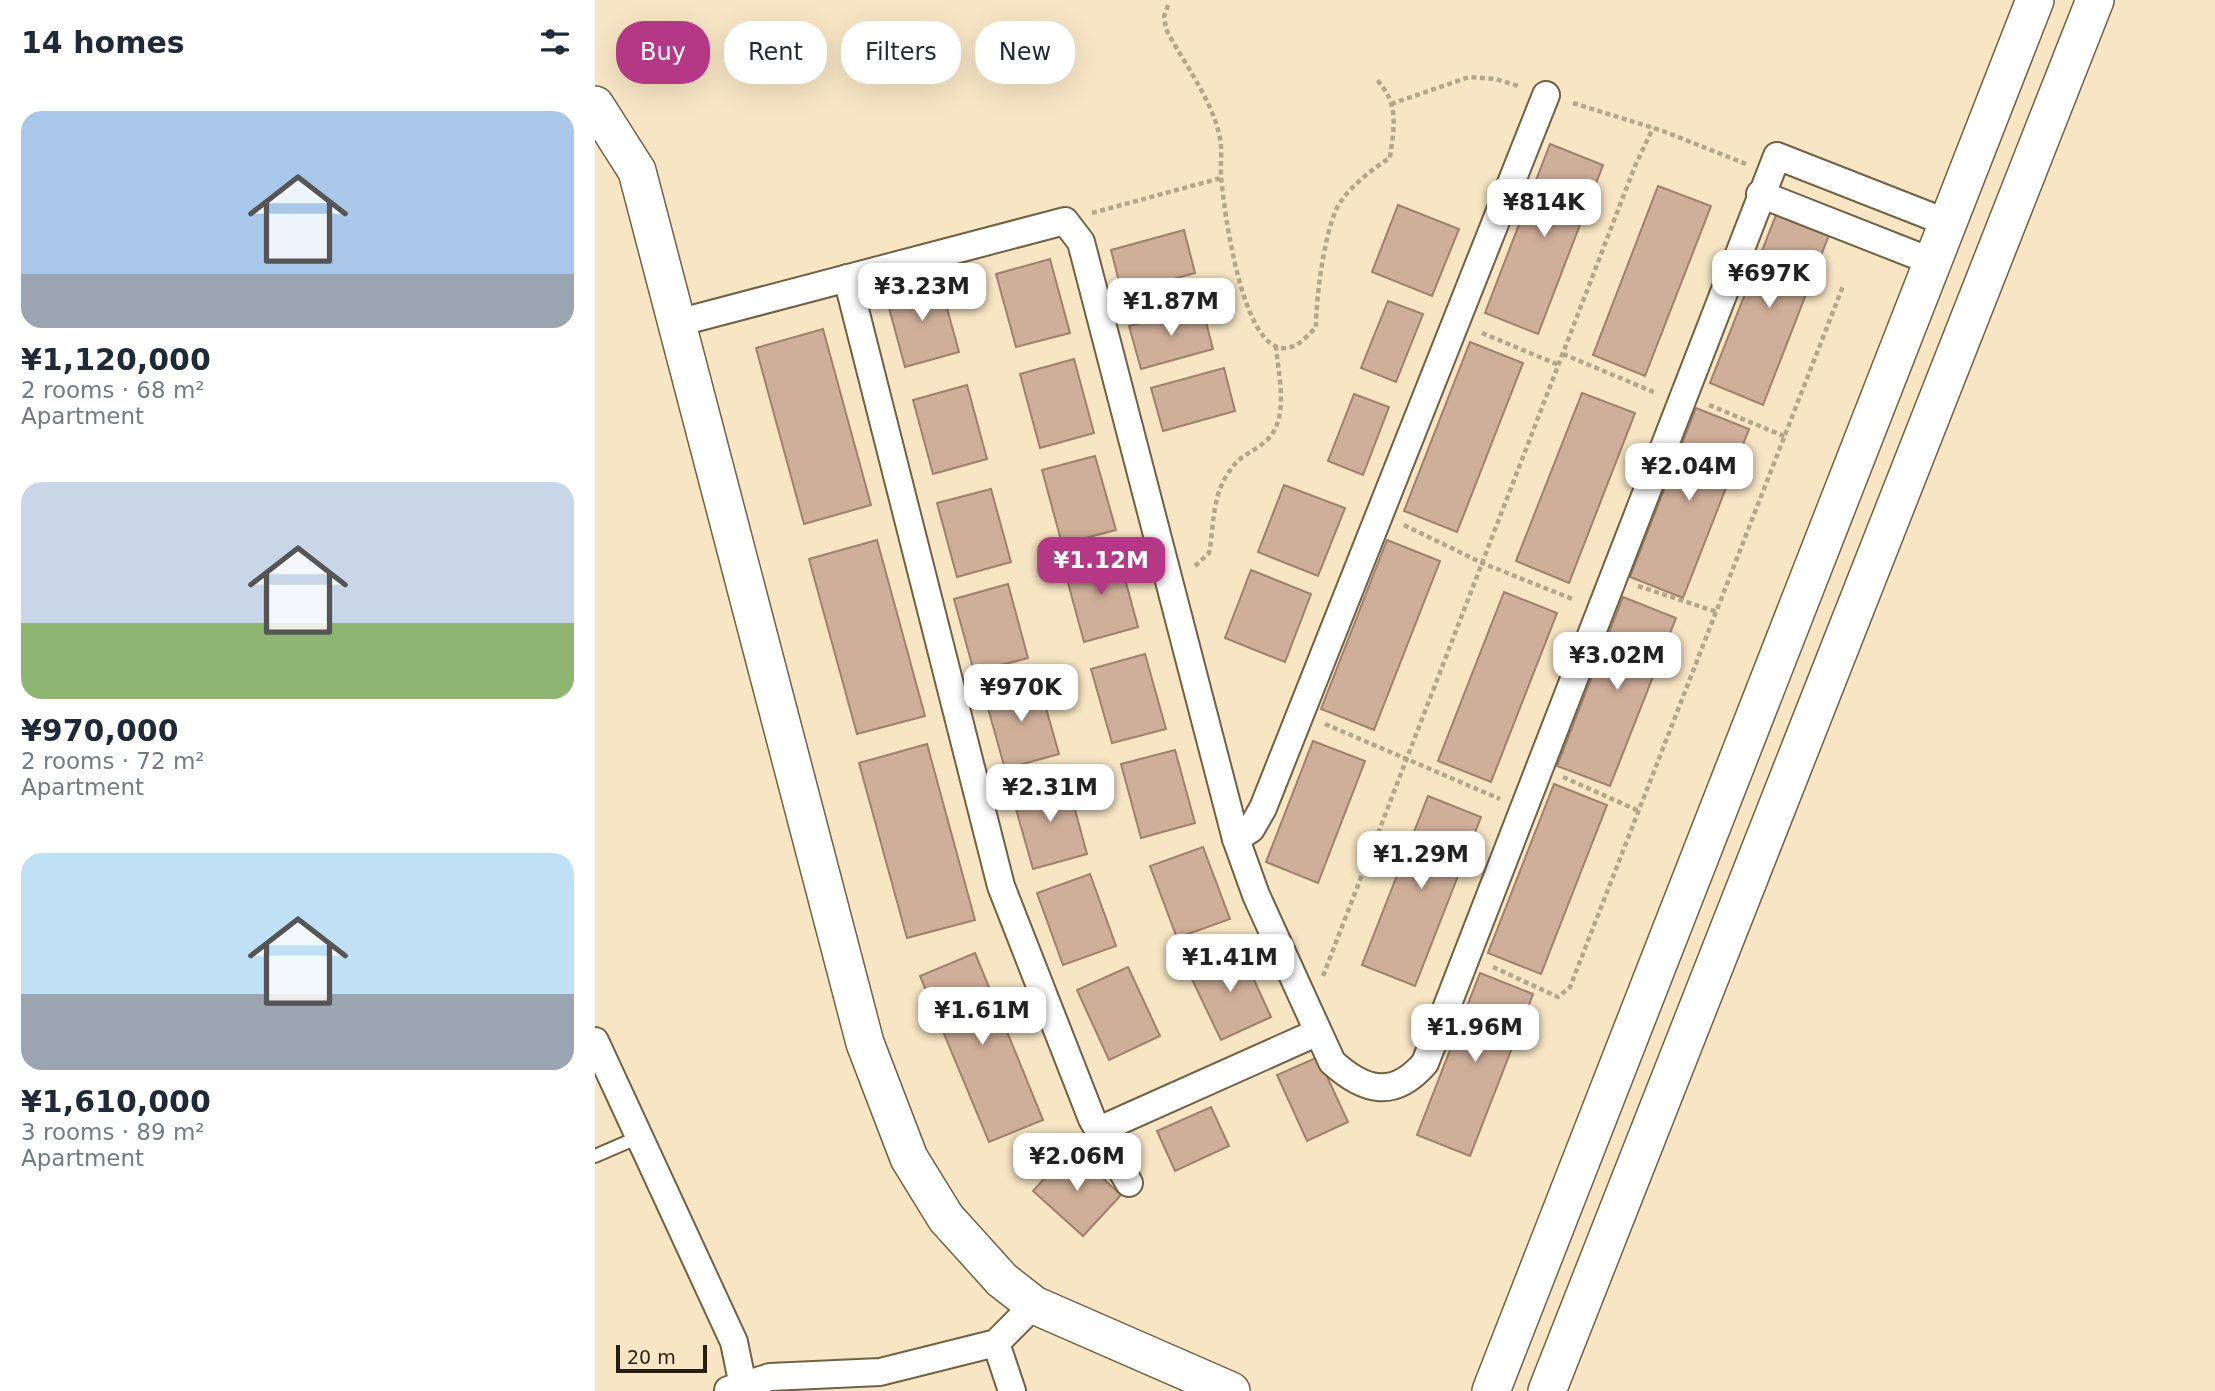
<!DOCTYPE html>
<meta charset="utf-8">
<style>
:root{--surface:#fff;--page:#f2f2f3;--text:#1f2937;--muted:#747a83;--accent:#b53887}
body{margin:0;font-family:"DejaVu Sans",sans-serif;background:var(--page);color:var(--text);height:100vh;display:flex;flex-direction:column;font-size:26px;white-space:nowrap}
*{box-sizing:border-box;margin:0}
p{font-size:23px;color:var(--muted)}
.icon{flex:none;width:38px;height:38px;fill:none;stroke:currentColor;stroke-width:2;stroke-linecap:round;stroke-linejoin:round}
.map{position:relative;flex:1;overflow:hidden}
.sheet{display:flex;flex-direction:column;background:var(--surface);width:595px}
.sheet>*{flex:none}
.guide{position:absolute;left:21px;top:21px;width:665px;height:63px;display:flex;gap:14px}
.scale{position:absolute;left:21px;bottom:18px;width:91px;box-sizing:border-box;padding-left:7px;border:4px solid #251f12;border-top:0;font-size:19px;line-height:24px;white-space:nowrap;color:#251f12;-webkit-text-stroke:5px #f7e5c4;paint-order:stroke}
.price{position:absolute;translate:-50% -60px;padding:0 16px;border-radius:14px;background:#fff;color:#222;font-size:23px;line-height:46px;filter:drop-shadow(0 2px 4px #0008)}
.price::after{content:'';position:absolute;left:50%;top:42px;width:21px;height:16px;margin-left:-10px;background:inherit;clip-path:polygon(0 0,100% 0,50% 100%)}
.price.current{background:var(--accent);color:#fff}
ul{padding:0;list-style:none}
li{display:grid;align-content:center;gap:14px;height:371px;padding:0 21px}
li span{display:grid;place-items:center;height:217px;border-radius:21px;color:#555}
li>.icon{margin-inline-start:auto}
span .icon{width:126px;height:126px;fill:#fffc;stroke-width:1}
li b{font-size:30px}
h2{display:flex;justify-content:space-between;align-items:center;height:84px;padding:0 21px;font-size:30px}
.pill{padding:0 24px;border-radius:28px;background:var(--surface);box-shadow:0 7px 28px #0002;font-size:24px;line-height:63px}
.pill.current{background:var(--accent);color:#fff}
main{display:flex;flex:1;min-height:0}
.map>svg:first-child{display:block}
.building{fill:#d0af9a;stroke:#9f806c;stroke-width:2}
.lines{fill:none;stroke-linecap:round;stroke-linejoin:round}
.lane-casing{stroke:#706143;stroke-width:16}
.street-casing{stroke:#706143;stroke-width:30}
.secondary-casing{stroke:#706143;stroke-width:40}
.path{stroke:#b4a68b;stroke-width:4.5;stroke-dasharray:5 3.5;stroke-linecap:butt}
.lane{stroke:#fff;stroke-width:12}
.street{stroke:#fff;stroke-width:26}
.secondary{stroke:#fff;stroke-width:37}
</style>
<main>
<section class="sheet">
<h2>14 homes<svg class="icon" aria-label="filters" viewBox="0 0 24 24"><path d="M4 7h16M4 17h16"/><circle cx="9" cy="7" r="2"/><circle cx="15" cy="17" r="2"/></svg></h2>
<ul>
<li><span style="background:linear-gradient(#a9c7e8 75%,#9aa5b1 0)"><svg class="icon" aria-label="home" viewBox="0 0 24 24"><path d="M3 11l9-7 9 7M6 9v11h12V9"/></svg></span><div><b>¥1,120,000</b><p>2 rooms · 68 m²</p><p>Apartment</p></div></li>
<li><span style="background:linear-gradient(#c9d6e8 65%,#8fb573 0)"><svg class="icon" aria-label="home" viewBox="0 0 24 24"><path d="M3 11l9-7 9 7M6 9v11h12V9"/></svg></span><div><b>¥970,000</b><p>2 rooms · 72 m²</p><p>Apartment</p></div></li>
<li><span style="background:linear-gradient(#bfe0f5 65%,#9aa5b1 0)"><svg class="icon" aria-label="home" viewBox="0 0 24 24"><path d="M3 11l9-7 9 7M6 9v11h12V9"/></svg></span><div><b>¥1,610,000</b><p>3 rooms · 89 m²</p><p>Apartment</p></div></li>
</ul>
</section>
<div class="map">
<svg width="1620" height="1391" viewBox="0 0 1620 1391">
<rect width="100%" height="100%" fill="#f7e5c4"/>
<g class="building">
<polygon points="955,144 1008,165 943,334 890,313"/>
<polygon points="1063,186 1116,206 1050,376 998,355"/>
<polygon points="803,205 864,229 837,296 777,272"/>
<polygon points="1181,215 1234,235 1168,405 1115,383"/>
<polygon points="589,230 600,273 527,293 516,250"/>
<polygon points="455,259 475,333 421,347 401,274"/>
<polygon points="344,279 364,352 310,367 290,293"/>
<polygon points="793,301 828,314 801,382 766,368"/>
<polygon points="607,307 618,349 546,369 534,326"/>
<polygon points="228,329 276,505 209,524 161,348"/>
<polygon points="875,342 928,363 862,532 809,511"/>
<polygon points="479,359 499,433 445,448 425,374"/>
<polygon points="629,368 640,411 568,431 556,388"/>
<polygon points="372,385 392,459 338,474 318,400"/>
<polygon points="987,393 1040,413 974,583 921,561"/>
<polygon points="759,394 794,407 768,475 733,461"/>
<polygon points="1101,408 1154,429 1088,598 1035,577"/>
<polygon points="500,456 521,530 467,544 447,470"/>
<polygon points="689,485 750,508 723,576 663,552"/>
<polygon points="396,489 416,562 362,577 342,503"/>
<polygon points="282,540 330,716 262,734 214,559"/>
<polygon points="792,540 845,561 779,730 726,709"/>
<polygon points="523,553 543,627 489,642 469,568"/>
<polygon points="656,570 716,594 690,662 630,638"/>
<polygon points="413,584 433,658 379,672 359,599"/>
<polygon points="909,592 962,613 896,782 843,761"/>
<polygon points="1028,597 1081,618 1015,786 962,766"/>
<polygon points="550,654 571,729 517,743 496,669"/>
<polygon points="443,680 464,754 410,769 389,694"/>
<polygon points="718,741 770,761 723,883 671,862"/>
<polygon points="332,744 380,920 312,938 264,763"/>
<polygon points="580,750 600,823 546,838 526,764"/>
<polygon points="472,780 492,854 438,869 417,795"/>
<polygon points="959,784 1012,805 946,974 893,953"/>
<polygon points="833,796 886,817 820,986 767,965"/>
<polygon points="608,847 635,919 582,938 555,866"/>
<polygon points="495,874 521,946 468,965 442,893"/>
<polygon points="644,947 676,1017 626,1040 593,971"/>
<polygon points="380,953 448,1120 394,1142 325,976"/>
<polygon points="533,967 565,1036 514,1060 482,990"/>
<polygon points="885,973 938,994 875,1156 822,1135"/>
<polygon points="723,1057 753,1122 712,1141 682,1075"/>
<polygon points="616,1107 634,1146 580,1171 562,1131"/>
<polygon points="476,1149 526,1195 488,1236 438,1191"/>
</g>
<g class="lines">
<g class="lane-casing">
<polyline id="lane" points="0,1156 44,1137"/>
</g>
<g class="street-casing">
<g id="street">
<polyline points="1165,194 1338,262"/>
<polyline points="252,278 406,886 497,1119 534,1183"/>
<path d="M82,323l388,-102 16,21 155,597 20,56 76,167c33,30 62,37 93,1l352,-907 171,67"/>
<polyline points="641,839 656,829 668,808 951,95"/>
<polyline points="0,1041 139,1342 148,1386"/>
<polyline points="504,1130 721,1033"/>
<polyline points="401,1343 417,1391"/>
<polyline points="133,1390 175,1377 285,1372 401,1343 439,1305"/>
</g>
</g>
<g class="secondary-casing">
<g id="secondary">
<polyline points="0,105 42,171 270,1043 314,1158 351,1218 407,1280 439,1305 636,1391"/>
<polyline points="896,1391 1440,0"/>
<polyline points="952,1391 1500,0"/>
</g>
</g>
<g class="path">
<path d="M573,5l-4,12 2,12c17,33 45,69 53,105 4,14 1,29 2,43 3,32 21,176 65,171 13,-1 22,-13 30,-21 0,-30 8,-90 20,-117 8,-19 37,-42 54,-52 4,-32 10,-55 -15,-80"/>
<polyline points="978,103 1068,131 1151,164"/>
<polyline points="796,104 874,77 901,79 926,87"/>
<polyline points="497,213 626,178"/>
<polyline points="887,333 964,365"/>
<polyline points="968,354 1061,393"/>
<polyline points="1114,405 1191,437"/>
<polyline points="809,525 887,563 980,600"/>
<path d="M600,566l14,-13c5,-27 3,-55 18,-78 14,-23 24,-20 40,-35 23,-22 11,-66 9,-93"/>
<polyline points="1043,586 1122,612"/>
<polyline points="730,724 905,799"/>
<polyline points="968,777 1044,811"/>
<polyline points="898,967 963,997 975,987 1248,286"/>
<polyline points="728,976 1040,166 1058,128"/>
</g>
<use href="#lane" class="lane"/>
<use href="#street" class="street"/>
<use href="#secondary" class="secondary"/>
</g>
</svg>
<div class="scale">20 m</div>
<b class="price" style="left:949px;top:239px">¥814K</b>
<b class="price" style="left:1174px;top:310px">¥697K</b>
<b class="price" style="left:327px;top:323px">¥3.23M</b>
<b class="price" style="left:576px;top:338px">¥1.87M</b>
<b class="price" style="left:1094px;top:503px">¥2.04M</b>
<b class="price current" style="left:506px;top:597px">¥1.12M</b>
<b class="price" style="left:1022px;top:692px">¥3.02M</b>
<b class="price" style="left:426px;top:724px">¥970K</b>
<b class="price" style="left:455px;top:824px">¥2.31M</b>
<b class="price" style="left:826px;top:891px">¥1.29M</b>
<b class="price" style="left:635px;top:994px">¥1.41M</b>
<b class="price" style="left:387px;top:1047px">¥1.61M</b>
<b class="price" style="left:880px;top:1064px">¥1.96M</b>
<b class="price" style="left:482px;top:1193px">¥2.06M</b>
<div class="guide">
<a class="pill current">Buy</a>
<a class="pill">Rent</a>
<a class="pill">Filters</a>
<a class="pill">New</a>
</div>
</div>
</main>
